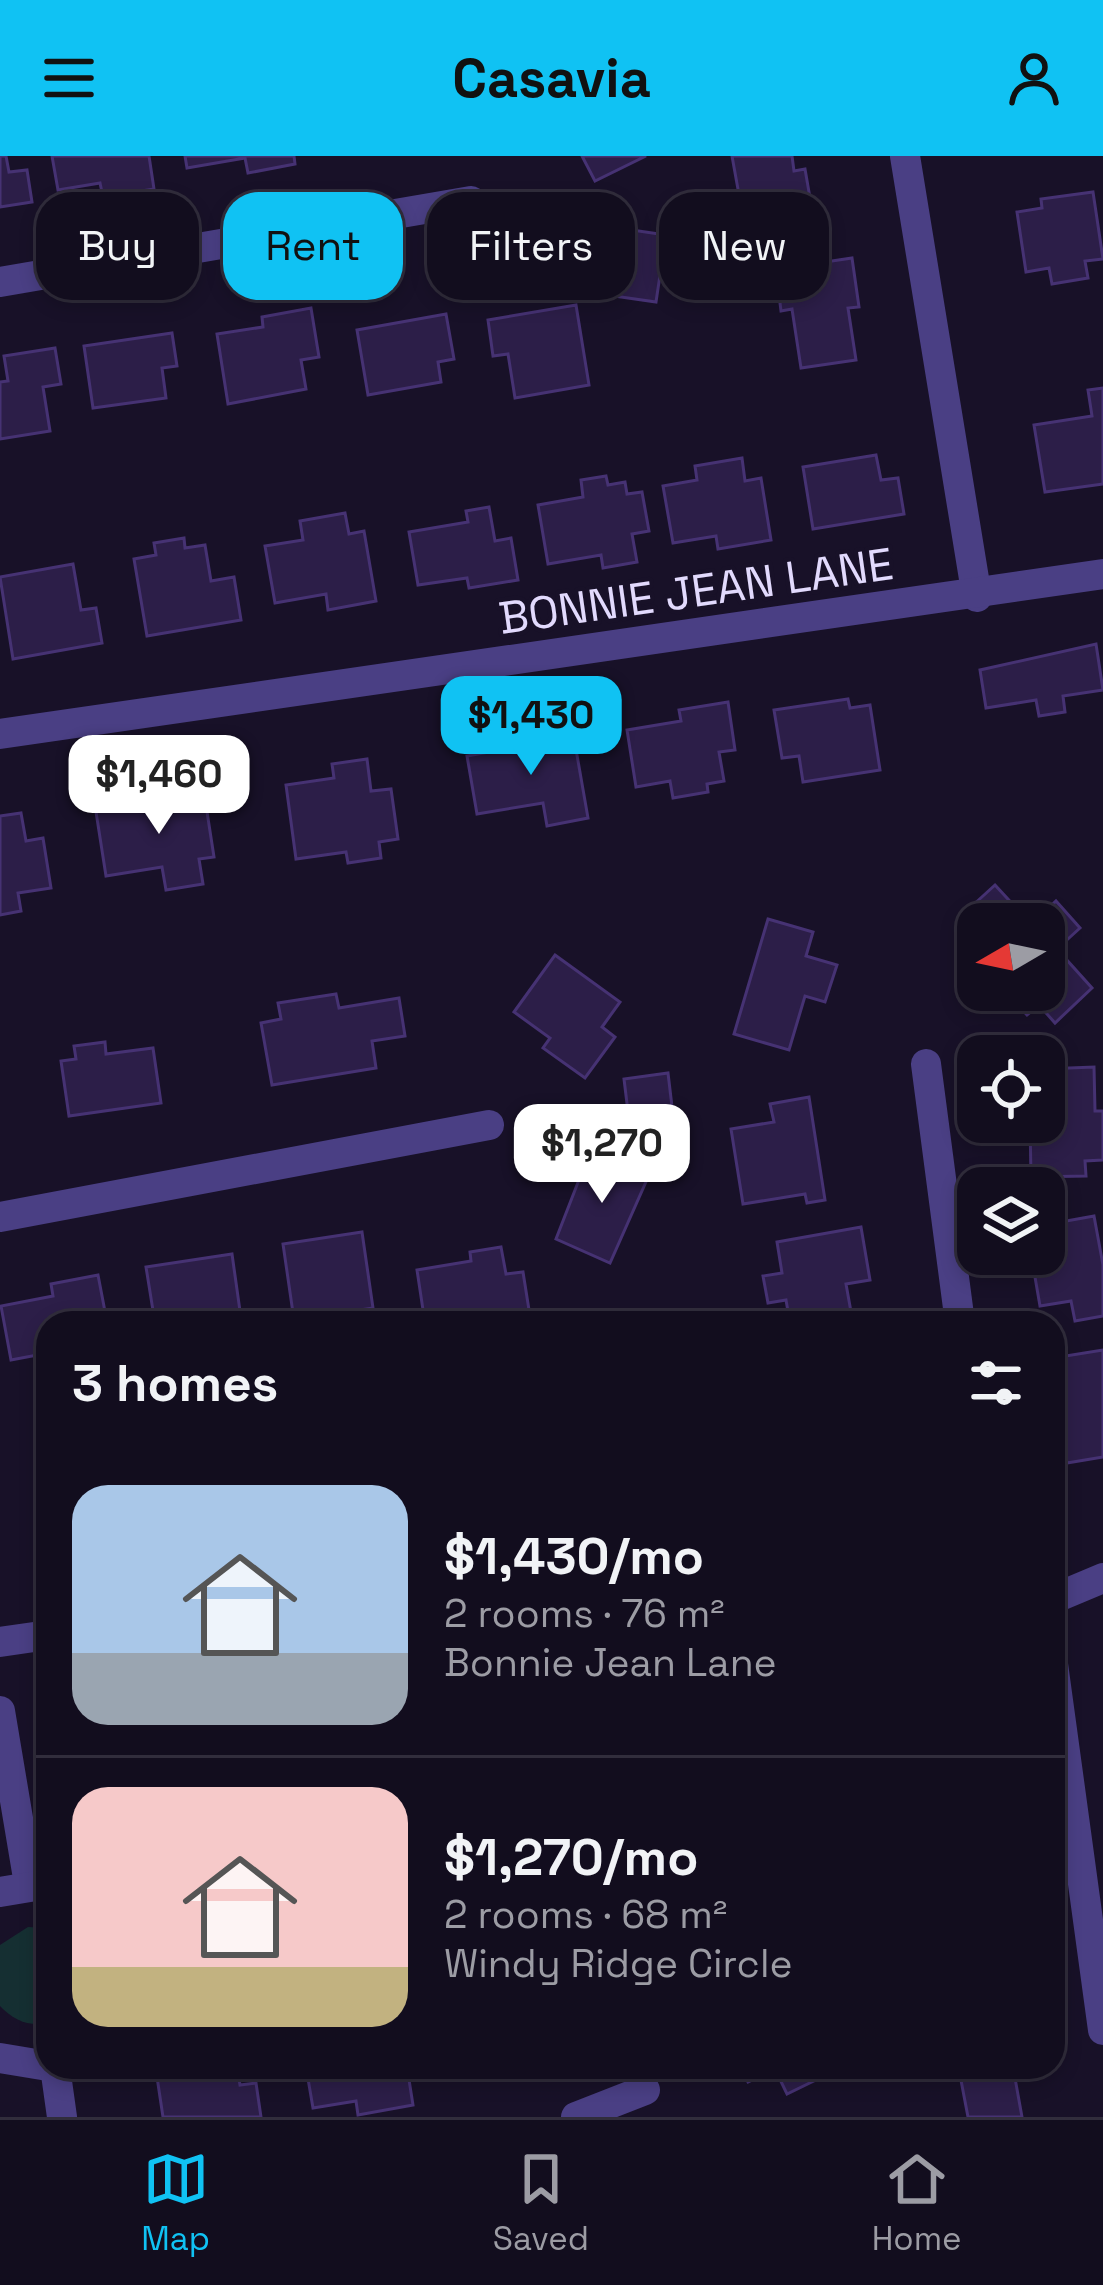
<!DOCTYPE html>
<meta charset="utf-8">
<style>
:root{--surface:#120d1e;--page:#1f1b2b;--text:#f1f3f6;--muted:#9c9ca4;--line:#312d3c;--accent:#10c2f3}
body{margin:0;font-family:"Space Grotesk",sans-serif;background:var(--page);color:var(--text);height:100vh;display:flex;flex-direction:column;font-size:45px;white-space:nowrap}
*{box-sizing:border-box;margin:0}
p{font-size:39px;color:var(--muted)}
.icon{flex:none;width:66px;height:66px;fill:none;stroke:currentColor;stroke-width:2;stroke-linecap:round;stroke-linejoin:round}
.map{position:relative;flex:1;overflow:hidden}
.sheet{position:absolute;left:36px;top:1155px;width:1029px;height:768px;display:flex;flex-direction:column;background:var(--surface);border-radius:36px;box-shadow:0 6px 18px #0003,0 0 0 3px var(--line)}
.sheet>*{flex:none}
.guide{position:absolute;left:36px;top:36px;width:1032px;height:108px;display:flex;gap:24px}
.needle{width:78px;rotate:261deg}
.buttons{position:absolute;left:957px;top:747px;display:grid;gap:24px}
.buttons a{display:grid;place-items:center;width:108px;height:108px;border-radius:24px;background:var(--surface);box-shadow:0 6px 18px #0003,0 0 0 3px var(--line);font-size:60px}
.price{position:absolute;translate:-50% -102px;padding:0 27px;border-radius:24px;background:#fff;color:#222;font-size:39px;line-height:78px;filter:drop-shadow(0 3px 6px #0008)}
.price::after{content:'';position:absolute;left:50%;top:72px;width:36px;height:27px;margin-left:-18px;background:inherit;clip-path:polygon(0 0,100% 0,50% 100%)}
.price.on{background:var(--accent);color:#111}
ul{padding:0;list-style:none}
li{display:flex;align-items:center;gap:36px;height:300px;padding:0 36px}
li+li{border-top:3px solid var(--line)}
li span{display:grid;place-items:center;flex:none;width:336px;height:240px;border-radius:36px;color:#555}
li>.icon{margin-inline-start:auto}
span .icon{width:144px;height:144px;fill:#fffc;stroke-width:1}
li b{font-size:51px}
h2{display:flex;justify-content:space-between;align-items:center;height:144px;padding:0 36px;font-size:51px}
.pill{padding:0 42px;border-radius:36px;background:var(--surface);box-shadow:0 6px 18px #0003,0 0 0 3px var(--line);font-size:42px;line-height:108px}
.pill.on{background:var(--accent);color:#111}
header{display:flex;justify-content:space-between;align-items:center;height:156px;padding:0 36px;background:var(--accent);color:#111;font-size:54px;font-weight:800}
.dock{display:flex;justify-content:space-around;align-items:center;height:168px;border-top:3px solid var(--line);background:var(--surface);font-size:33px;color:var(--muted)}
.dock a{display:grid;justify-items:center;gap:6px}
.dock .on{color:var(--accent)}
.map>svg:first-child{display:block}
.green{fill:#152f32}
.building{fill:#2c1e48;stroke:#463273;stroke-width:3}
.lines{fill:none;stroke-linecap:round;stroke-linejoin:round}
.street{stroke:#4a3f84;stroke-width:30}
.labels{text-anchor:middle;dominant-baseline:central;stroke-width:9;stroke-linejoin:round;paint-order:stroke}
.street-label{font-size:45px;fill:#e2dafd;stroke:#181128}
</style>
<header><svg class="icon" aria-label="menu" viewBox="0 0 24 24"><path d="M4 6h16M4 12h16M4 18h16"/></svg>Casavia<svg class="icon" aria-label="person" viewBox="0 0 24 24"><circle cx="12" cy="8" r="4"/><path d="M4 21q1-7 8-7t8 7"/></svg></header>
<div class="map">
<svg width="1103" height="1961" viewBox="0 0 1103 1961">
<rect width="100%" height="100%" fill="#181128"/>
<path class="green" d="M28,1771l20,1v95c-19,4 -35,-3 -48,-17v-61z"/>
<g class="building">
<polygon points="0,0 6,0 9,16 27,14 32,46 0,51"/>
<polygon points="52,0 149,0 154,33 103,41 100,27 58,34"/>
<polygon points="185,0 294,0 295,8 248,17 245,2 187,12"/>
<polygon points="582,0 646,0 595,25"/>
<polygon points="732,0 792,0 794,15 805,13 814,65 758,75 755,59 743,61"/>
<polygon points="1093,36 1103,103 1085,105 1088,122 1052,128 1049,112 1026,116 1017,56 1042,52 1041,43"/>
<polygon points="589,50 627,55 625,73 666,79 656,146 600,138 605,102 582,99"/>
<polygon points="852,102 859,151 848,152 856,204 801,212 792,153 781,155 778,131 808,126 805,109"/>
<polygon points="576,149 589,229 515,242 508,198 493,200 488,164"/>
<polygon points="311,152 319,201 301,204 306,233 228,248 217,178 263,171 262,161"/>
<polygon points="446,158 454,203 438,206 441,226 368,239 357,174"/>
<polygon points="172,177 177,210 162,212 166,242 93,252 84,190"/>
<polygon points="55,192 61,228 43,231 50,275 0,283 0,226 8,225 4,200"/>
<polygon points="1103,232 1103,328 1045,336 1034,269 1092,260 1088,234"/>
<polygon points="876,299 881,324 898,322 904,358 813,373 803,311"/>
<polygon points="742,302 745,325 761,322 771,384 718,393 716,380 673,387 663,330 697,324 695,310"/>
<polygon points="606,320 608,329 625,326 627,338 642,336 649,375 632,378 637,406 603,412 601,399 548,408 538,349 583,341 581,324"/>
<polygon points="489,351 495,385 511,382 518,424 469,432 467,422 418,429 409,376 468,366 466,355"/>
<polygon points="345,357 349,378 364,375 376,445 328,454 326,438 275,447 265,390 303,384 300,365"/>
<polygon points="184,382 185,392 205,389 211,425 234,421 241,464 147,480 134,403 156,399 154,387"/>
<polygon points="73,408 81,454 96,452 102,487 13,503 0,421"/>
<polygon points="1096,488 1103,534 1063,540 1065,556 1039,560 1036,544 986,552 980,514"/>
<polygon points="848,543 850,552 870,549 880,614 803,626 799,600 782,602 774,554"/>
<polygon points="728,546 735,594 719,596 724,625 707,628 708,636 673,642 670,625 636,631 627,574 681,565 679,554"/>
<polygon points="557,573 558,585 574,582 588,662 547,670 543,647 477,658 467,600 523,590 521,579"/>
<polygon points="367,603 371,635 391,633 398,683 379,686 381,702 348,707 346,696 296,703 286,629 334,622 332,608"/>
<polygon points="203,630 214,701 199,703 203,728 166,734 162,711 106,720 96,656"/>
<polygon points="21,657 26,685 43,682 51,732 18,737 21,755 0,759 0,660"/>
<polygon points="995,729 1031,768 978,768 978,780 960,761"/>
<polygon points="1056,745 1080,772 1057,793 1092,832 1055,867 1039,849 1027,859 1004,834 1044,834 1044,768 1032,768"/>
<polygon points="768,763 813,776 806,800 837,809 825,846 805,840 789,894 734,878"/>
<polygon points="555,799 620,846 602,871 615,881 585,922 543,892 550,882 514,856"/>
<polygon points="336,838 339,852 399,842 405,880 372,885 376,912 272,929 261,867 281,863 278,847"/>
<polygon points="105,886 106,898 153,892 161,947 69,960 61,905 76,903 74,890"/>
<polygon points="1094,911 1095,955 1103,955 1103,1004 1085,1005 1086,1020 1031,1021 1030,966 1044,966 1044,913"/>
<polygon points="668,917 673,959 629,964 624,923"/>
<polygon points="809,941 825,1044 807,1047 805,1038 743,1048 731,973 774,966 770,948"/>
<polygon points="591,993 649,1019 610,1107 556,1083"/>
<polygon points="1094,1060 1103,1109 1103,1160 1075,1165 1071,1145 1040,1150 1031,1098 1044,1098 1044,1069"/>
<polygon points="861,1071 870,1124 846,1128 853,1167 790,1167 786,1144 768,1147 763,1120 782,1117 777,1086"/>
<polygon points="362,1076 373,1152 294,1164 283,1088"/>
<polygon points="501,1091 506,1118 523,1116 529,1154 425,1167 417,1114 471,1105 470,1096"/>
<polygon points="232,1098 240,1155 209,1160 210,1167 155,1167 146,1111"/>
<polygon points="98,1119 107,1166 48,1167 48,1197 11,1204 1,1150 53,1140 51,1128"/>
<polygon points="1103,1194 1103,1301 1067,1307 1058,1252 1053,1253 1053,1202"/>
<polygon points="237,1911 240,1929 256,1927 261,1961 163,1961 157,1921"/>
<polygon points="306,1911 407,1911 413,1949 358,1959 356,1945 313,1952"/>
<polygon points="740,1911 827,1911 830,1917 787,1938 775,1913 748,1926"/>
<polygon points="1013,1911 1022,1961 968,1961 960,1919"/>
</g>
<g class="lines">
<g class="street">
<polyline points="905,0 977,441"/>
<polyline points="0,126 471,45"/>
<polyline points="0,578 1103,418"/>
<polyline points="926,908 960,1167"/>
<polyline points="0,1061 489,969"/>
<polyline points="1053,1443 1103,1422"/>
<polyline points="0,1486 48,1479"/>
<polyline points="1053,1508 1103,1874"/>
<polyline points="0,1555 29,1728"/>
<polyline points="0,1736 48,1728"/>
<polyline points="0,1902 48,1910"/>
<polyline points="55,1911 62,1961"/>
<polyline points="576,1961 645,1934"/>
</g>
</g>
<g class="labels">
<g class="street-label">
<text transform="translate(696 435) rotate(-8)">BONNIE JEAN LANE</text>
</g>
</g>
</svg>
<div class="buttons">
<a><svg class="needle" viewBox="-14 -14 28 28"><path d="M0-13l5 13h-10z" fill="#e53935"/><path d="M0 13l5-13h-10z" fill="#9c9ca4"/></svg></a>
<a><svg class="icon" aria-label="locate" viewBox="0 0 24 24"><circle cx="12" cy="12" r="6"/><path d="M12 2v4M12 18v4M2 12h4M18 12h4"/></svg></a>
<a><svg class="icon" aria-label="layers" viewBox="0 0 24 24"><path d="M12 4l9 5-9 5-9-5zM3 14l9 5 9-5"/></svg></a>
</div>
<b class="price on" style="left:531px;top:622px">$1,430</b>
<b class="price" style="left:159px;top:681px">$1,460</b>
<b class="price" style="left:602px;top:1050px">$1,270</b>
<div class="guide">
<a class="pill">Buy</a>
<a class="pill on">Rent</a>
<a class="pill">Filters</a>
<a class="pill">New</a>
</div>
<section class="sheet">
<h2>3 homes<svg class="icon" aria-label="filters" viewBox="0 0 24 24"><path d="M4 7h16M4 17h16"/><circle cx="9" cy="7" r="2"/><circle cx="15" cy="17" r="2"/></svg></h2>
<ul>
<li><span style="background:linear-gradient(#a9c7e8 70%,#9aa5b1 0)"><svg class="icon" aria-label="home" viewBox="0 0 24 24"><path d="M3 11l9-7 9 7M6 9v11h12V9"/></svg></span><div><b>$1,430/mo</b><p>2 rooms · 76 m²</p><p>Bonnie Jean Lane</p></div></li>
<li><span style="background:linear-gradient(#f6c9c9 75%,#c2b280 0)"><svg class="icon" aria-label="home" viewBox="0 0 24 24"><path d="M3 11l9-7 9 7M6 9v11h12V9"/></svg></span><div><b>$1,270/mo</b><p>2 rooms · 68 m²</p><p>Windy Ridge Circle</p></div></li>
</ul>
</section>
</div>
<nav class="dock">
<a class="on"><svg class="icon" aria-label="map" viewBox="0 0 24 24"><path d="M3 6l6-2 6 2 6-2v14l-6 2-6-2-6 2zM9 4v14M15 6v14"/></svg>Map</a>
<a><svg class="icon" aria-label="saved" viewBox="0 0 24 24"><path d="M7 4h10v16l-5-4-5 4z"/></svg>Saved</a>
<a><svg class="icon" aria-label="home" viewBox="0 0 24 24"><path d="M3 11l9-7 9 7M6 9v11h12V9"/></svg>Home</a>
</nav>
